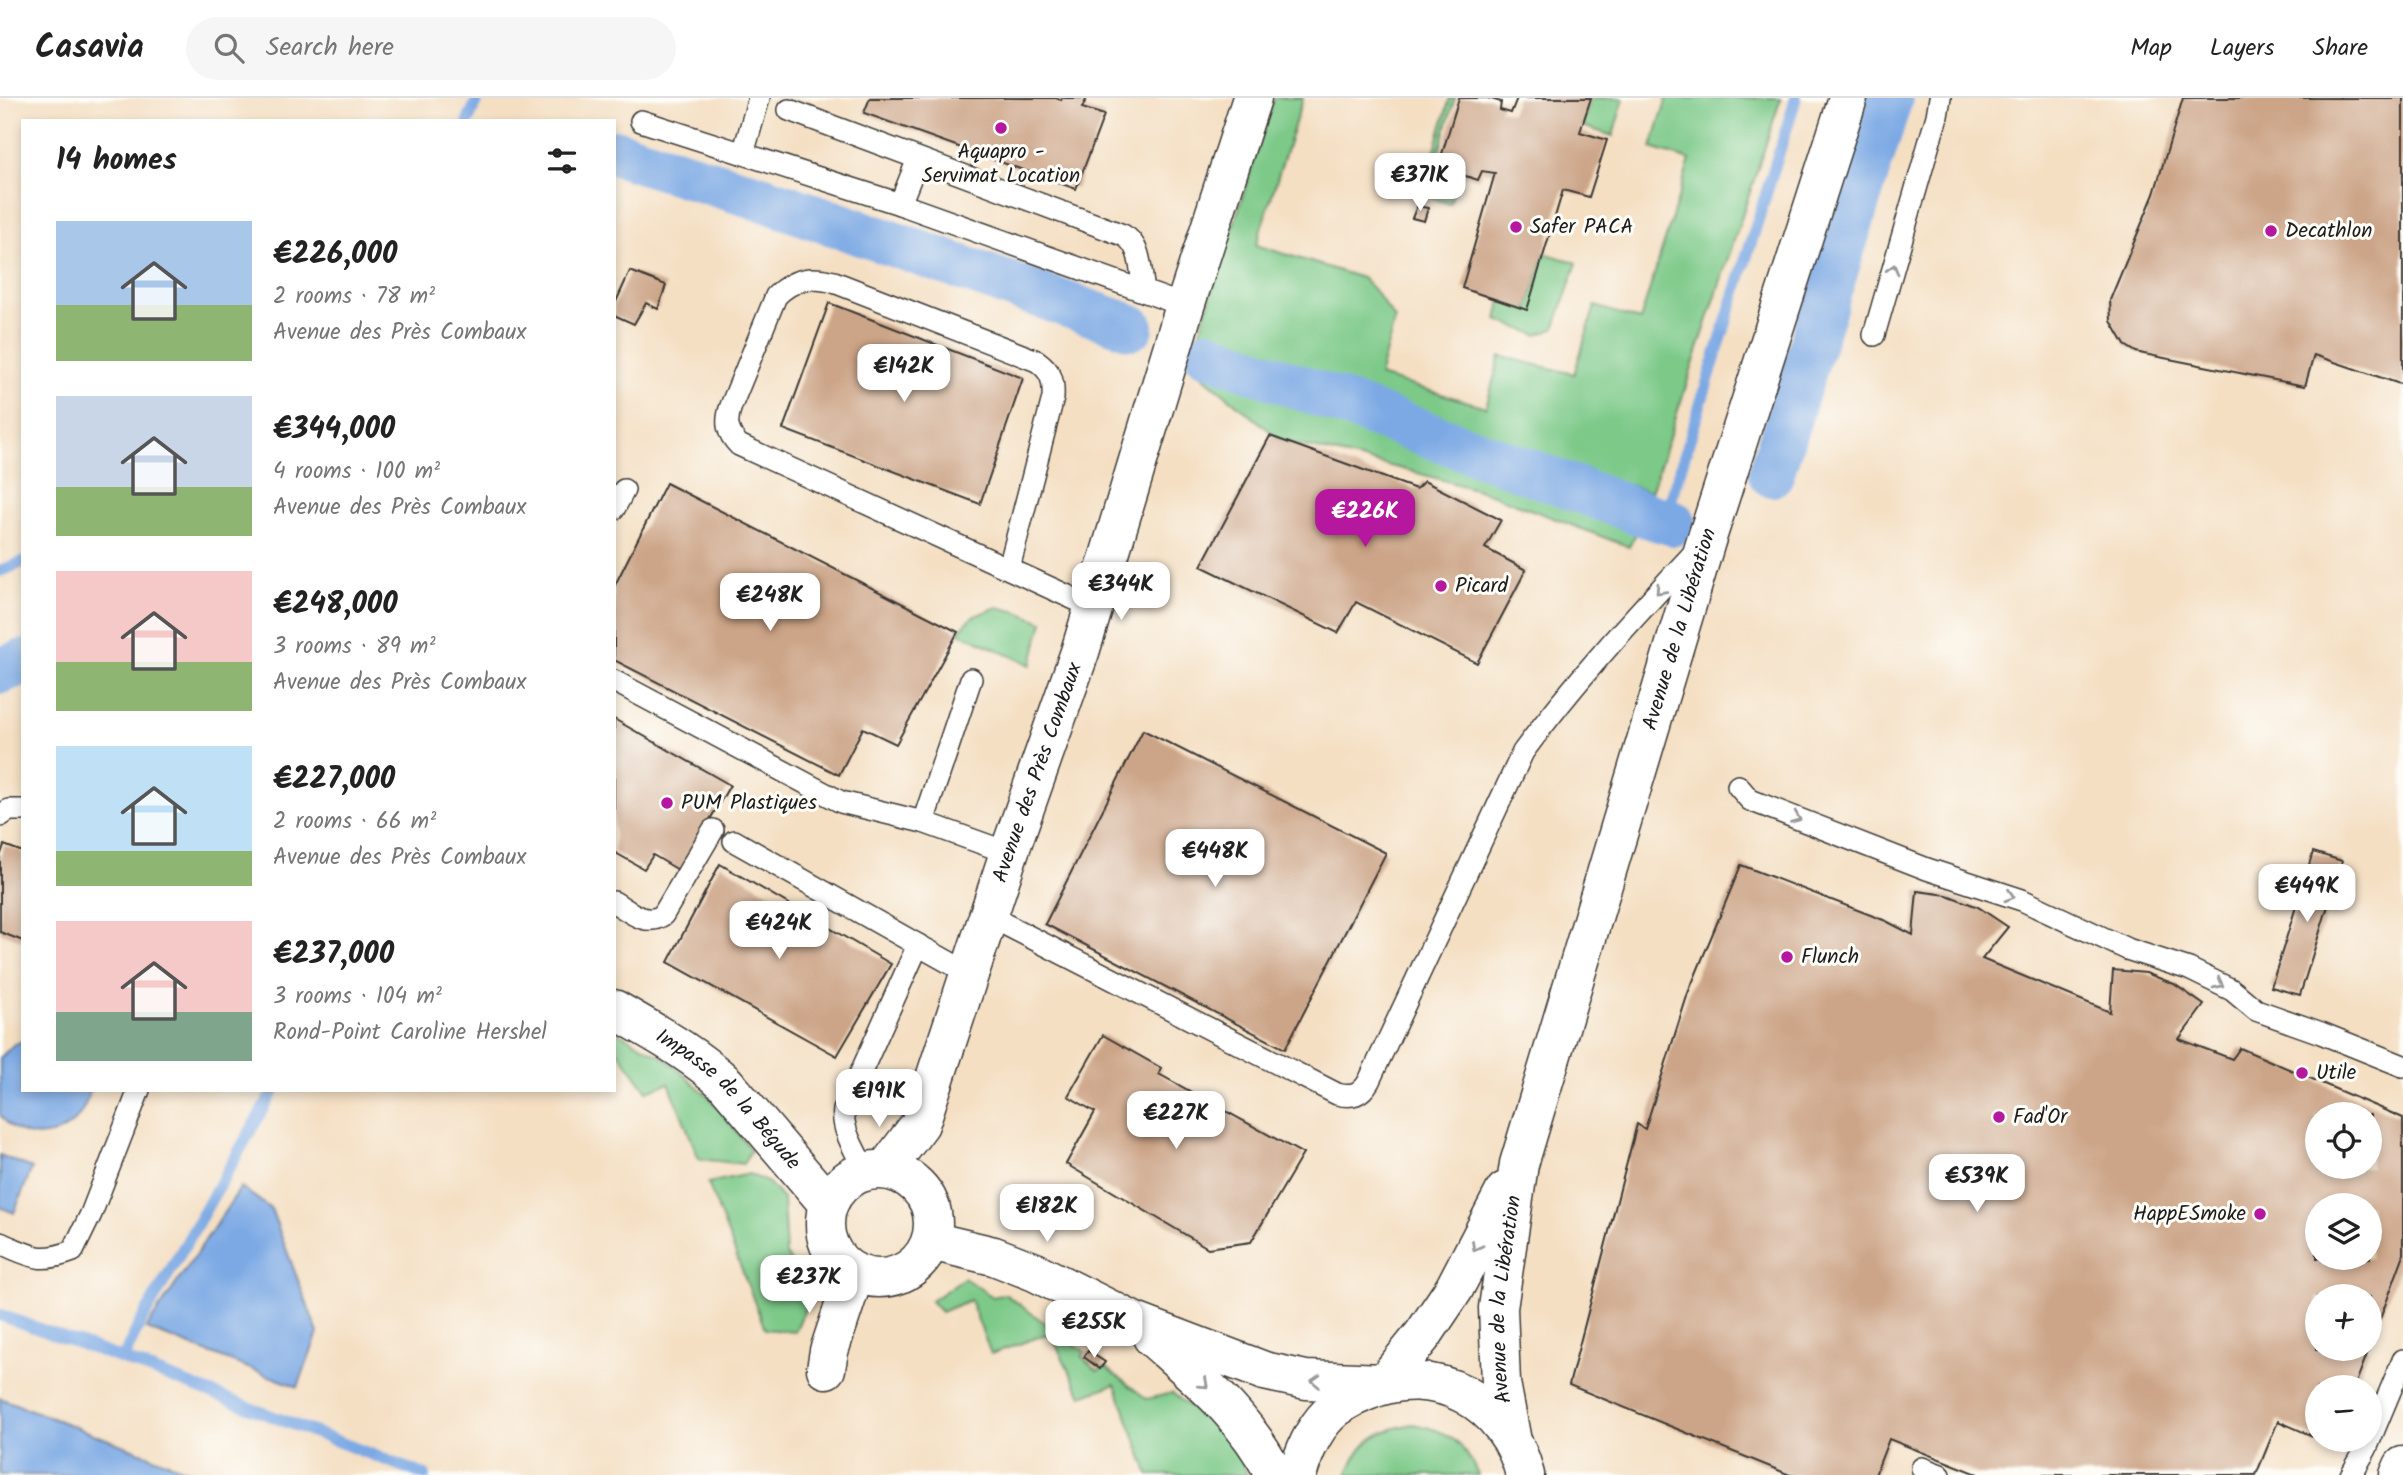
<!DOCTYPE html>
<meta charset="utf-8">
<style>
:root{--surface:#fff;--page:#f6f6f6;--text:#222;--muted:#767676;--line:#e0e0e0;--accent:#b5179e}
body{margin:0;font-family:Kalam,sans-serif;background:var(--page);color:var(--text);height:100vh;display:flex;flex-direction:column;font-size:26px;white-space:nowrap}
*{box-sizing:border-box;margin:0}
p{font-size:23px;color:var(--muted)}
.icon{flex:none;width:38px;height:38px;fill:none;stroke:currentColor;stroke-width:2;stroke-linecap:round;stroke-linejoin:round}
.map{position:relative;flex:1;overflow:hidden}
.sheet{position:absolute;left:21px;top:21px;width:595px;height:973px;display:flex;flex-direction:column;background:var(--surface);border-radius:0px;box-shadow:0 4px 10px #0003}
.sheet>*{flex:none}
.fabs{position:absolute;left:2305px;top:1004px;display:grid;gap:14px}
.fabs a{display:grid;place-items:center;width:77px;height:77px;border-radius:50%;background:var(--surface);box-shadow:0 4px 10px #0003;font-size:35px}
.price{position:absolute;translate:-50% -60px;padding:0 16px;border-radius:14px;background:#fff;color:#222;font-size:23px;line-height:46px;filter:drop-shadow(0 2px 4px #0008)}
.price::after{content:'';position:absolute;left:50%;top:42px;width:21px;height:16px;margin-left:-10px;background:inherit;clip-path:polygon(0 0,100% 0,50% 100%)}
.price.current{background:var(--accent);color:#fff}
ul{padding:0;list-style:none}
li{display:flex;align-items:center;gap:21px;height:175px;padding:0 35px}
li span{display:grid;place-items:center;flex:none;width:196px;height:140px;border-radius:0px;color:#555}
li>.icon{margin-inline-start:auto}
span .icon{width:84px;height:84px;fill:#fffc;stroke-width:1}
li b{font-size:30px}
h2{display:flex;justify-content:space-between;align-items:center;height:84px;padding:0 35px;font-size:30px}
header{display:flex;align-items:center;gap:42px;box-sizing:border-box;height:98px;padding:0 35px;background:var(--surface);border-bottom:2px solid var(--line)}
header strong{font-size:33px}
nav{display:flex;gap:38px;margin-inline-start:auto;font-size:24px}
.search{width:490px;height:63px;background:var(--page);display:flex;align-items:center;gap:18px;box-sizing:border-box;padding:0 24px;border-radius:38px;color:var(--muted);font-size:26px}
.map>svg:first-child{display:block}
.green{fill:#7bc988;stroke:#4c7252;stroke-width:2}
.water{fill:#7ba9e4;stroke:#4c6280;stroke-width:2}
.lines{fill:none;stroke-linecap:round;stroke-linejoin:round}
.stream{stroke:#7ba9e4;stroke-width:12}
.canal{stroke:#7ba9e4;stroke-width:46}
.building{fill:#cca487;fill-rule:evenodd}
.service-casing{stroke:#3c3935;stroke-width:24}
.minor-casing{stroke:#3c3935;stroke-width:41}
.primary-casing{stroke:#3c3935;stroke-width:41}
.service{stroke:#fff;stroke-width:21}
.minor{stroke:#fff;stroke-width:38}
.primary{stroke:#fff;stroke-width:38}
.oneway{stroke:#999}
.poi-dot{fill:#b5179e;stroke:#fdfcf7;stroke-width:2.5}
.labels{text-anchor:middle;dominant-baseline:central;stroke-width:6;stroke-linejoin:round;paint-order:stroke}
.poi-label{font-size:21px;fill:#1c1c1c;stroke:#fdfcf7;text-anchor:start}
.street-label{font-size:21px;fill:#1c1c1c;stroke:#fdfcf7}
</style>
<header>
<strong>Casavia</strong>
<div class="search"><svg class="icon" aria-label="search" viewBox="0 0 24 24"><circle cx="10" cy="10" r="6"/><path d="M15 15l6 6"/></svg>Search here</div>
<nav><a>Map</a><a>Layers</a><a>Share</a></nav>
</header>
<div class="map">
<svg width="2403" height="1377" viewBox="0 0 2403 1377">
<rect width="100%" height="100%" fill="#fdfcf7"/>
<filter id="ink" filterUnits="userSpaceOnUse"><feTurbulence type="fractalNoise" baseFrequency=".0143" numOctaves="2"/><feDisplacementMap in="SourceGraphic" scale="14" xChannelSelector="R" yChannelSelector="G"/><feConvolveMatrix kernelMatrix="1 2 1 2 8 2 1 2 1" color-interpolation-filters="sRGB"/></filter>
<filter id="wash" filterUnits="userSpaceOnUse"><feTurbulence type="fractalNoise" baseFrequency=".00686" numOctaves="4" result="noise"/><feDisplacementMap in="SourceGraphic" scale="28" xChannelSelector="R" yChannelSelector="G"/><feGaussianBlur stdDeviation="1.57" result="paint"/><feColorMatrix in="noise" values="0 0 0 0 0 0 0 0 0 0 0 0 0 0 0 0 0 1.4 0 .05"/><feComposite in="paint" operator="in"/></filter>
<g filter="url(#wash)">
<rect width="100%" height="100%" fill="#f4dfc3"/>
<g class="green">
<polygon points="1274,0 1303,0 1256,147 1362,180 1374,192 1395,221 1379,278 1486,309 1500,258 1574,276 1595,208 1640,222 1690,62 1651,50 1667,0 1781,0 1651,394 1424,323 1419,334 1644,420 1629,449 1485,394 1403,371 1282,343 1189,267"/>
<polygon points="1450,0 1455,0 1434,71 1458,79 1450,106 1422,96"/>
<polygon points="1591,0 1624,0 1613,38 1582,28"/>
<polygon points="778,89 1143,219 1131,250 1010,210 765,121"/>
<polygon points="1544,155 1577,165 1554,231 1537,237 1497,222 1501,203 1527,212"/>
<polygon points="997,509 1018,514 1043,524 1031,567 958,534 972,519"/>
<polygon points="614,932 666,961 708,998 751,1052 743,1066 699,1061 669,985 647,993 614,948"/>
<polygon points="749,1076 769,1085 783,1101 786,1156 809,1192 808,1204 795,1234 765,1231 708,1085"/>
<path d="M964,1180l29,19 12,-3 80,58 -3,5 16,14 7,-4 42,32 25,-6c29,23 64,45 75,82h-98l-34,-91 -33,12 -32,-63 -59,21 -21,-54 -29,12 -10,-11z"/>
<path d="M1413,1326c35,6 51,18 65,51h-131c14,-34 30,-45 66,-51z"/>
</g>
<g class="water">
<path d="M23,943v49h66c-5,45 -62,63 -89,25v-57l14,-14z"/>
<polygon points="0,1057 32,1070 14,1115 0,1109"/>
<polygon points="241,1089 271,1111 318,1235 298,1289 146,1231"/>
<polygon points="0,1300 200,1377 0,1377"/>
</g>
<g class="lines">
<g class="stream">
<polyline points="468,23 478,0"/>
<polyline points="1658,421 1670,404 1796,0"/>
<polyline points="0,473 23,464"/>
<polyline points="0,1217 123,1261 425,1377"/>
<polyline points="123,1261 138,1229 274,992"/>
</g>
<g class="canal">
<polyline points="614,54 764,101 1131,229"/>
<polyline points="1207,255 1652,419 1673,425"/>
<polyline points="1771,376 1890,0"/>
<polyline points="0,573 23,564"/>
</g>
</g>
<g id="blocks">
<g class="building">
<polygon points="870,0 1056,0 1061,2 1062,0 1087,0 1082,10 1104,17 1076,91 864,15"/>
<polygon points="1459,0 1488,0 1501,4 1500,12 1511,15 1517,0 1591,0 1580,34 1607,42 1589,99 1563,92 1527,212 1462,190 1495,75 1482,73 1478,82 1438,69"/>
<polygon points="2183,0 2403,0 2403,287 2314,257 2305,288 2144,256 2136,254 2125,247 2111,223 2110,202 2154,96"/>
<polygon points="1417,108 1428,110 1424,123 1412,120"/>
<polygon points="630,173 666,187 658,211 646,205 634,226 614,217 614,208"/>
<polygon points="829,205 1023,280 980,406 783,331"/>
<polygon points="1270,338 1416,391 1424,383 1501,422 1485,450 1526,472 1477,565 1356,504 1338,535 1201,468"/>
<polygon points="666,385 958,534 896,646 863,630 839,677 614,562 614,489"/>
<polygon points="614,621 730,687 680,773 653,757 644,771 614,754"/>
<polygon points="1143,632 1386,755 1285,951 1045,826"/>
<polygon points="4,747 23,754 23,843 0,834 0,759"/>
<polygon points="2313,754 2342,763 2300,897 2271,889"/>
<polygon points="720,766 891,866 837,958 668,864"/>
<path d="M1741,767l145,56 27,14 4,-44 30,4 31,12 30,20 -26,32 128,53 3,-42 33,3 28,11 30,21 -25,34 53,20 8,-11 163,70v139l-33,89v-49h-53v52h52l-15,39h-37v50l-39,-17 -22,54h-276l-91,-36 -14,36h-85l-221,-90 68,-261 8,5 43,-136zM2317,1017h53v52h-53zM2317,1108h53v52h-53z"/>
<polygon points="1103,937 1161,970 1159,976 1303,1056 1251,1144 1208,1150 1066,1066 1095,1014 1068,998"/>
<polygon points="1088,1253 1105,1264 1100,1271 1084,1259"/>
</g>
</g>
</g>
<g filter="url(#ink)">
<use href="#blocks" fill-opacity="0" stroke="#3c3935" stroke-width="2"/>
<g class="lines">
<g class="service-casing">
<g id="service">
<path d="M789,12l334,125c19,10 17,35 21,56"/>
<polyline points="641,23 900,106 1185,208"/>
<polyline points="743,56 759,0"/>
<polyline points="900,106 918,61"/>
<polyline points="1874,237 1937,18 1940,0"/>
<polyline points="614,411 624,392"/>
<path d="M1009,470l44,-170c1,-18 -2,-27 -16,-37l-203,-79c-23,-6 -40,-4 -58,14l-45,110c-6,16 -4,27 8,39l355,163"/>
<polyline points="614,583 841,704 923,724 1009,755"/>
<polyline points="1738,688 1750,702 1927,771 2022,802 2127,851 2189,871 2232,892 2256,912 2321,935 2403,968"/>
<polyline points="0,718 9,712 23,712"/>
<polyline points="923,724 971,581"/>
<polyline points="734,743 918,847"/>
<path d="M614,804c15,9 32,25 49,13l50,-85"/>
<path d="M989,818l348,178c15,4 24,1 32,-13l154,-329c52,-71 112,-136 172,-200"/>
<path d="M865,1073c-8,-18 -24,-40 -21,-61l74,-165 52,29"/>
<path d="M0,1145c32,13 39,21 73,8l18,-37 48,-124"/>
<polyline points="1922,1370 1940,1377"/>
<polyline points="2351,1377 2366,1351 2403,1262"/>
</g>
</g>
<g class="minor-casing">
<g id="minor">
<path id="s1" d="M614,911c39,23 79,44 112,75l102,120"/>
<path id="s2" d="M886,1071l34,-45 89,-271 71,-201 105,-346 67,-208"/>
<circle cx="879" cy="1126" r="54"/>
<polyline points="931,1143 994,1158 1035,1174 1135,1224 1264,1273 1306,1282 1384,1285"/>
<path d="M1152,1239c49,44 92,78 123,138"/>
<polyline points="826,1271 829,1253 855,1175"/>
<polyline points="2399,1377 2403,1368"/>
</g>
</g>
<g class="primary-casing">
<g id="primary">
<polyline points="1384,1285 1423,1237 1454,1191 1505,1093"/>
<path id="s3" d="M1511,1338l-10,-53 -3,-75 21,-144 187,-623 142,-443"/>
<path d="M1297,1377c7,-22 15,-44 32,-61 10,-10 23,-17 36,-22 70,-31 143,10 160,83"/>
</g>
</g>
<use href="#service" class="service"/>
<use href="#minor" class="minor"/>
<use href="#primary" class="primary"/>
</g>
<defs><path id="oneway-chevron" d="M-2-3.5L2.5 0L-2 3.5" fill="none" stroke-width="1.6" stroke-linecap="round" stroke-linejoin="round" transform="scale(1.75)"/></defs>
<g class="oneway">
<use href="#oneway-chevron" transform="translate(1893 171) rotate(-74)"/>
<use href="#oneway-chevron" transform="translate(1660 492) rotate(133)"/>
<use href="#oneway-chevron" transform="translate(1796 720) rotate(22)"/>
<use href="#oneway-chevron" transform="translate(2010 798) rotate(17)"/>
<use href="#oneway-chevron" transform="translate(2219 886) rotate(26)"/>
<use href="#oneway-chevron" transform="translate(1476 1148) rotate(118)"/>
<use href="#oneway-chevron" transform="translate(1316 1283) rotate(-177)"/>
<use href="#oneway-chevron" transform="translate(1204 1286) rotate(42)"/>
</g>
</g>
<g class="poi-dot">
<circle cx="1001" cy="30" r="7"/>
<circle cx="1516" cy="129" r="7"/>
<circle cx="2271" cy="133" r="7"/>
<circle cx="1441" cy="488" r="7"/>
<circle cx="667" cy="705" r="7"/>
<circle cx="1787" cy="859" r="7"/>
<circle cx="2302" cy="975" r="7"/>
<circle cx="1999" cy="1019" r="7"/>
<circle cx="2260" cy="1116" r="7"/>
</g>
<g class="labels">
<g class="poi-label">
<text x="1001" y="54" text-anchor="middle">Aquapro -<tspan x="1001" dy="24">Servimat Location</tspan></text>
<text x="1530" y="129">Safer PACA</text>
<text x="2285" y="133">Decathlon</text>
<text x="1455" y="488">Picard</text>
<text x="681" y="705">PUM Plastiques</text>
<text x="1801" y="859">Flunch</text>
<text x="2316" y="975">Utile</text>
<text x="2013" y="1019">Fad'Or</text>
<text x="2246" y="1116" text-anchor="end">HappESmoke</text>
</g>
<g class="street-label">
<text stroke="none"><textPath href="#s3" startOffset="833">Avenue de la Libération</textPath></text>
<text stroke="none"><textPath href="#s2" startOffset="427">Avenue des Près Combaux</textPath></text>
<text stroke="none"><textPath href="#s1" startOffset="147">Impasse de la Bégude</textPath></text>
<text stroke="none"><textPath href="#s3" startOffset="138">Avenue de la Libération</textPath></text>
</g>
</g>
</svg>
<div class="fabs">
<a><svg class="icon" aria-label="locate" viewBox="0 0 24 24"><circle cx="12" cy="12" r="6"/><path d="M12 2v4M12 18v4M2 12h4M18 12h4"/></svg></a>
<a><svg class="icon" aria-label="layers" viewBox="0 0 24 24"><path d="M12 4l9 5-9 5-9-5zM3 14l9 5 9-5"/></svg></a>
<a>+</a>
<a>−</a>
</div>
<b class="price" style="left:1420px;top:115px">€371K</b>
<b class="price" style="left:904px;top:306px">€142K</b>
<b class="price current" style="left:1365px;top:451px">€226K</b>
<b class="price" style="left:1121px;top:524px">€344K</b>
<b class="price" style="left:770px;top:535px">€248K</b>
<b class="price" style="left:1215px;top:791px">€448K</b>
<b class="price" style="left:2307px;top:826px">€449K</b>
<b class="price" style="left:779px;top:863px">€424K</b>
<b class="price" style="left:879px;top:1031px">€191K</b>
<b class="price" style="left:1176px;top:1053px">€227K</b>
<b class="price" style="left:1977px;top:1116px">€539K</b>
<b class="price" style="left:1047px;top:1146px">€182K</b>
<b class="price" style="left:809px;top:1217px">€237K</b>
<b class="price" style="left:1094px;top:1262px">€255K</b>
<section class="sheet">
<h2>14 homes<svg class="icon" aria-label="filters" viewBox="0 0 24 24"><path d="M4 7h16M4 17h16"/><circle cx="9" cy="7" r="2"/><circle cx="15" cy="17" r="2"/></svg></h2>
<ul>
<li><span style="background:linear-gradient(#a9c7e8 60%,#8fb573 0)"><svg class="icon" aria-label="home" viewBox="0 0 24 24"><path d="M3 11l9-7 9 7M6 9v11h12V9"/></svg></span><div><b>€226,000</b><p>2 rooms · 78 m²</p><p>Avenue des Près Combaux</p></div></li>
<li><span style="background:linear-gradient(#c9d6e8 65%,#8fb573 0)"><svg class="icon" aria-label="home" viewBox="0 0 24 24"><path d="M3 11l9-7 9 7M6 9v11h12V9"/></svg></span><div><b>€344,000</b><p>4 rooms · 100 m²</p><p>Avenue des Près Combaux</p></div></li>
<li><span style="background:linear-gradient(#f6c9c9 65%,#8fb573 0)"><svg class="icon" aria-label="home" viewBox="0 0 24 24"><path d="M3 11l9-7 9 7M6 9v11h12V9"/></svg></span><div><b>€248,000</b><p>3 rooms · 89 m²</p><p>Avenue des Près Combaux</p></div></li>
<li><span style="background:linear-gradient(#bfe0f5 75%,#8fb573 0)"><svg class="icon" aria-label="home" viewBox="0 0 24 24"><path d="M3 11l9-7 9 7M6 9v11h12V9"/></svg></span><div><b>€227,000</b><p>2 rooms · 66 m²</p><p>Avenue des Près Combaux</p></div></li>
<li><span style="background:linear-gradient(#f6c9c9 65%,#7fa58c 0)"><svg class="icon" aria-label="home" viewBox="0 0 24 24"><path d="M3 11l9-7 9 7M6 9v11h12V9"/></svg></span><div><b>€237,000</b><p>3 rooms · 104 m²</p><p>Rond-Point Caroline Hershel</p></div></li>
</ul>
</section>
</div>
